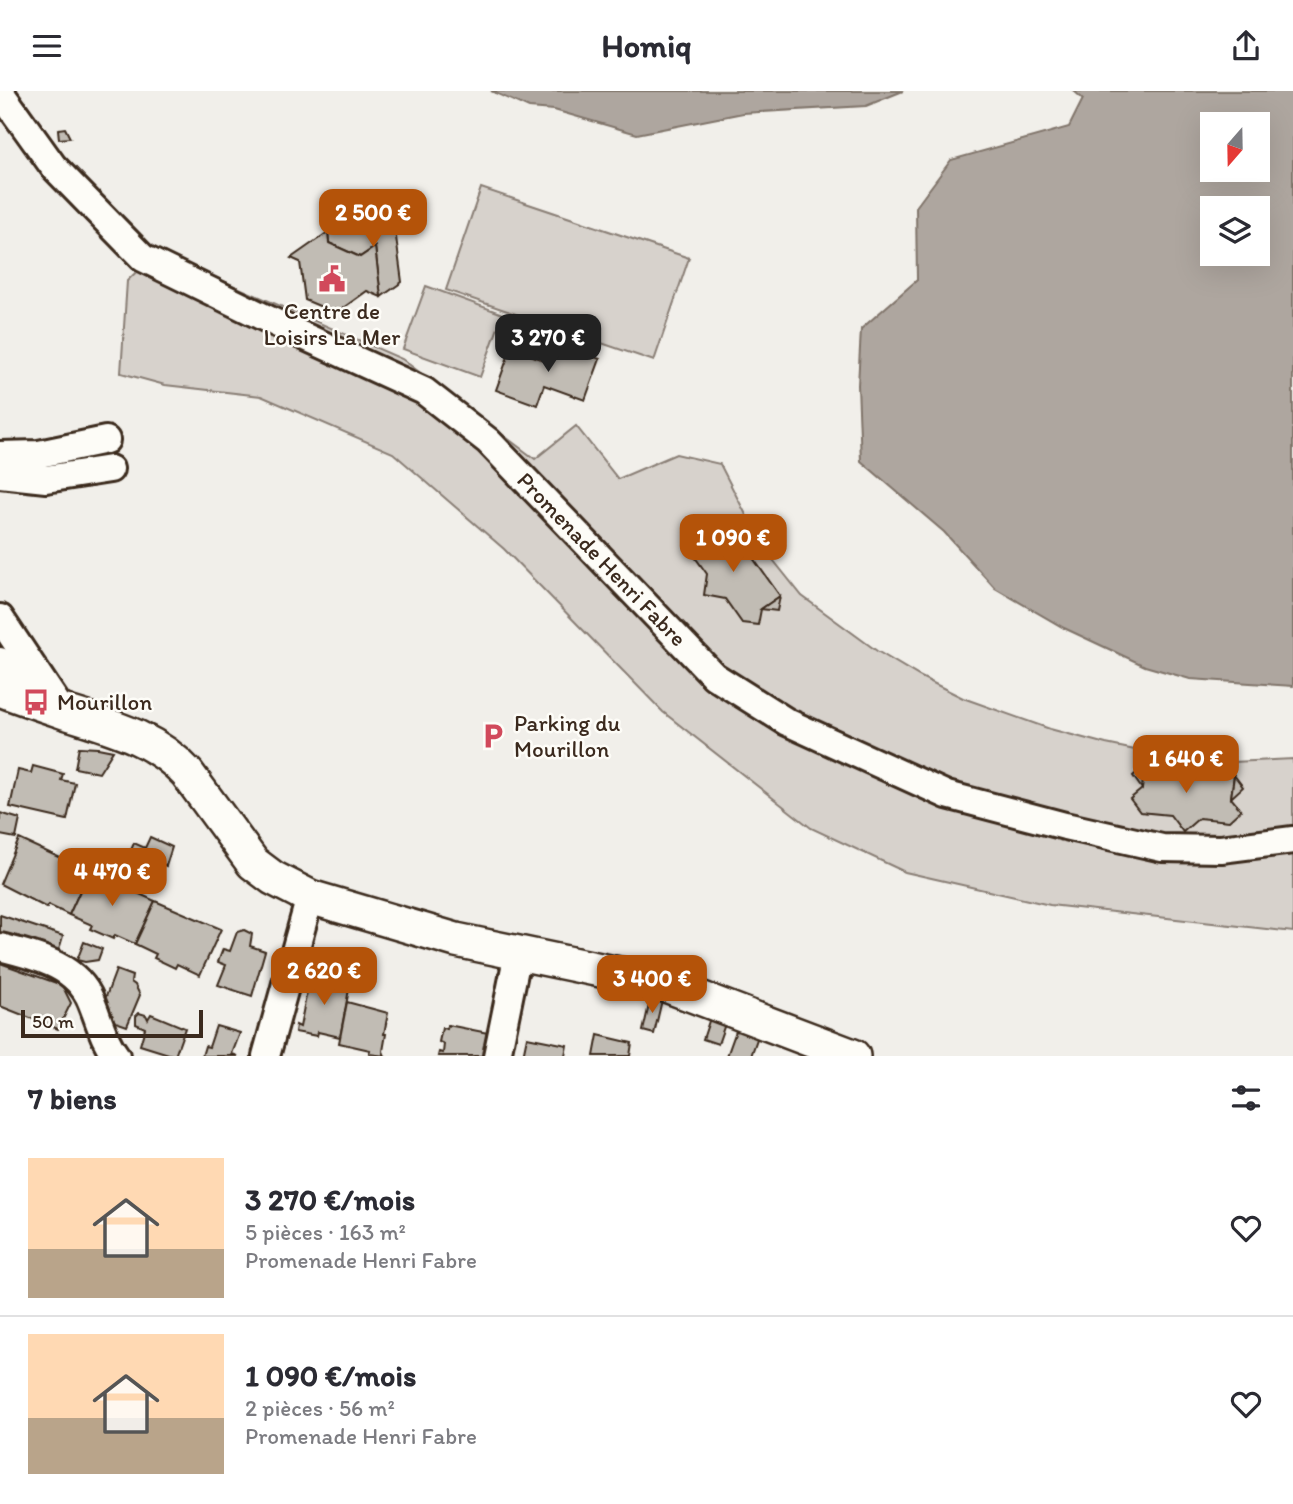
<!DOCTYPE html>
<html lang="fr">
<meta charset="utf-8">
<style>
:root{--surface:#fff;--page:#f2f2f3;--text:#2b2b33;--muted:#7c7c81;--line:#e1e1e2;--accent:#b45309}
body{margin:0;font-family:Itim,sans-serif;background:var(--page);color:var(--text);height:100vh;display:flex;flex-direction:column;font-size:26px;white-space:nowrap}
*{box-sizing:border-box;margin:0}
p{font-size:23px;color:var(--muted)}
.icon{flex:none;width:38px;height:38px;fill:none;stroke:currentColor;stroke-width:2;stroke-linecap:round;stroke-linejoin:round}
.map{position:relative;height:965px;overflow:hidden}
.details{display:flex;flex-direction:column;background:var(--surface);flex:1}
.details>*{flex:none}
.needle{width:46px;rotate:200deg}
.controls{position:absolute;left:1200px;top:21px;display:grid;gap:14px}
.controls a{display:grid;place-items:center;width:70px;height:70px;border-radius:0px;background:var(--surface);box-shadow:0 7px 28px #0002;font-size:35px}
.scale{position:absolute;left:21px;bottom:18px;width:182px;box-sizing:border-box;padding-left:7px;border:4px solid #3b2a1e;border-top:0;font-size:19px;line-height:24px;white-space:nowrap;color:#3b2a1e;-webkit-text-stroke:5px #fdfcf7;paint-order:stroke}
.price{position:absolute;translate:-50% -60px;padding:0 16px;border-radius:14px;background:var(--accent);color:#fff;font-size:23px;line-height:46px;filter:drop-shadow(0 2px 4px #0008)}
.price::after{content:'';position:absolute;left:50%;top:42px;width:21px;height:16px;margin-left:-10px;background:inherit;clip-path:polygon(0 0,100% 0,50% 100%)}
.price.on{background:#222;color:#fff}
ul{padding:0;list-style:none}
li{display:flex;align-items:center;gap:21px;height:175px;padding:0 28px}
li+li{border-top:2px solid var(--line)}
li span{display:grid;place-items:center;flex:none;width:196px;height:140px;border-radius:0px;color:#555}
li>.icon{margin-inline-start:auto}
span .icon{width:84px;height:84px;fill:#fffc;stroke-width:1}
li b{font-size:30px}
h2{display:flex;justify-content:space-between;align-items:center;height:84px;padding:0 28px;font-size:30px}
header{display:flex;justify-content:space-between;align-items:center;height:91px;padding:0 28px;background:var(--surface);font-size:32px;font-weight:800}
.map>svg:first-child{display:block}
.green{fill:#d7d2cc;stroke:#897e75;stroke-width:2}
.water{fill:#aea69f;stroke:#80746b;stroke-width:2;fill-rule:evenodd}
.building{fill:#c1bcb4;stroke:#3b2a1e;stroke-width:2}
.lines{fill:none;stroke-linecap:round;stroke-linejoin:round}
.minor-casing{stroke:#3b2a1e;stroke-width:32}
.major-casing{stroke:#3b2a1e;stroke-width:38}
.minor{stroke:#fdfcf7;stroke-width:26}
.major{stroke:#fdfcf7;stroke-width:33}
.labels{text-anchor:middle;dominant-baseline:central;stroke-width:5;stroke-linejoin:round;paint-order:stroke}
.poi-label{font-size:23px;fill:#3b2a1e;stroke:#fdfcf7;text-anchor:start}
.street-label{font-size:23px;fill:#3b2a1e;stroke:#fdfcf7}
</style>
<header><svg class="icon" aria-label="menu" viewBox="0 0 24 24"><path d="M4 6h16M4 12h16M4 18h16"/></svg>Homiq<svg class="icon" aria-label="share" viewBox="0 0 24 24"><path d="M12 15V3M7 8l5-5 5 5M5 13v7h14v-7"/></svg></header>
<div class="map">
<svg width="1293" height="965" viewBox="0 0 1293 965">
<rect width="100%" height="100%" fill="#f1efea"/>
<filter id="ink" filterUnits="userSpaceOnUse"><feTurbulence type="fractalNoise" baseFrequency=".0143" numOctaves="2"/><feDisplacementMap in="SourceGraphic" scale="14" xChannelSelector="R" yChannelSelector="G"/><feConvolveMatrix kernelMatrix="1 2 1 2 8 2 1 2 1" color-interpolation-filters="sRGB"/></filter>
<g filter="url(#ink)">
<g class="green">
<polygon points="481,97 689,167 654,270 446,199"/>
<polygon points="157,161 402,268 535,368 576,335 618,388 676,363 720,373 762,455 802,505 877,560 919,585 963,607 1050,638 1106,653 1154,663 1211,672 1293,668 1293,841 1050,814 905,781 811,737 663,621 504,458 393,362 261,305 165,294 121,282 127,190"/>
<polygon points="426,195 503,223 480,286 403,258"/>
</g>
<g class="water">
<polygon points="491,0 903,0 866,15 743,22 637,43 554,19 529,17"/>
<path d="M1074,0h219v595l-103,-7 -45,-13 -81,-38 -69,-40 -51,-56 -83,-71 -3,-76 3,-56 56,-49 -1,-73 35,-47 118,-33 14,-28zM1213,33h45v46h-45zM1213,117h45v46h-45z"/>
</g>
<g class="building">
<polygon points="65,37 70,47 59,48 58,38"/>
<polygon points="394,131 402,191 381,206 375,156 360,166 329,152 328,139"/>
<polygon points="328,141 329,152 360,166 375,156 381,206 367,200 336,222 305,209 300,171 291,167"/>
<polygon points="560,253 600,268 585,309 544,294 537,314 496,299 511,257 552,272"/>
<polygon points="712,430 728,432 709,445"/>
<polygon points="728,432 780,505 761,518 758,534 742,532 725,508 704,504 707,483 690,459 693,444 709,445"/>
<polygon points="780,505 777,520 761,518"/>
<polygon points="79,656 98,657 113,660 99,682 75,677"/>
<polygon points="33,675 63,683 61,689 75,692 67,729 10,716 18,679 31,682"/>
<polygon points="1144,675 1234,684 1231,707 1241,719 1229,730 1199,727 1183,741 1170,724 1140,721 1130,708 1142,698"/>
<polygon points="1144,675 1142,698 1133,685"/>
<polygon points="1234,684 1243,696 1231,707"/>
<polygon points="0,722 20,728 16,747 0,744"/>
<polygon points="150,746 172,756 166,775 131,759 134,752 145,757"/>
<polygon points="19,748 89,780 69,824 48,814 47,817 0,793"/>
<polygon points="89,780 155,810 135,853 115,844 113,848 90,838 92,834 69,824"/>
<polygon points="155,810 221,838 200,884 177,873 175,877 154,867 156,863 135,853"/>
<polygon points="0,824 63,845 58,862 0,843"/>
<polygon points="244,839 252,843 250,855 265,860 252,905 218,894 226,874 218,871 223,858 230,860 237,841"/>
<polygon points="84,851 102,858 98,869 85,871 77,869"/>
<polygon points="0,872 62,894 71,912 58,938 0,915"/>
<polygon points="116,879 132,885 131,891 135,894 140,904 127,935 110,929 104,911"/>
<polygon points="310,885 350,893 340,946 318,941 317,945 295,941 296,934 300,936"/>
<polygon points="651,905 662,909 654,943 643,940"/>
<polygon points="347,911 388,922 384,943 386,943 383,960 385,965 369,963 370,959 339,952"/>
<polygon points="139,922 146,924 148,928 151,923 185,937 175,965 140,954 145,937 136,933 136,925"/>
<polygon points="710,927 725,933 718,953 703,948"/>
<polygon points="448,934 488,942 484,965 438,965 439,961 443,962 444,953 439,951 442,937 447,938"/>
<polygon points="216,935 240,942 232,963 238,965 202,965 205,955 209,956"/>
<polygon points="737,937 758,945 751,965 727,965"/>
<polygon points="598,944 632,952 630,965 594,965"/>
<polygon points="527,946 567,954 565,965 523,965"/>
</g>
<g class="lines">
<g class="minor-casing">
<g id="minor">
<polyline points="0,1 53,75 143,167 286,237 424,300 488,350 714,585 787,631 947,704 1065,735 1162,757 1221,758 1293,749"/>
<polyline points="0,364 39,363 106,349"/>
<polyline points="0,383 46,388 110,378"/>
<polyline points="0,527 62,620"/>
<polyline points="0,570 27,608"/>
<path d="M0,856c34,9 76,17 91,54 8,19 12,38 25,55"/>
<polyline points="266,965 310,806"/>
<polyline points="497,965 518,862"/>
</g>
</g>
<g class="major-casing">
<path id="major" d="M0,598c20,8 41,15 62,22 46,15 91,25 125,62l66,90 20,15 37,19 146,43 202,42 195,74"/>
</g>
<use href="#minor" class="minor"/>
<use href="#major" class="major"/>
</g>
</g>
<defs>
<g id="civic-bare" transform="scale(2.1)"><path d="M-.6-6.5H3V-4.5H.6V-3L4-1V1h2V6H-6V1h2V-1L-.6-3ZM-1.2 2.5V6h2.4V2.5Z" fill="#d1495b" stroke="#fdfcf7" stroke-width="2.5" paint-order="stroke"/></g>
<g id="bus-bare" transform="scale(2.1)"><path d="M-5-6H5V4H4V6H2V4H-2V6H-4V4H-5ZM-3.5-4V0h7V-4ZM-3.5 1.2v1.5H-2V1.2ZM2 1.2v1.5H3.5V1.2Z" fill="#d1495b" stroke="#fdfcf7" stroke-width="2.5" paint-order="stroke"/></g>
<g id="parking-bare" transform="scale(2.1)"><path d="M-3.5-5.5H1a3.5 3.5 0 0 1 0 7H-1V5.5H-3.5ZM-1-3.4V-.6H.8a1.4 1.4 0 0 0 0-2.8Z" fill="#d1495b" stroke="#fdfcf7" stroke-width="2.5" paint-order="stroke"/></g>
</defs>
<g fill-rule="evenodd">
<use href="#civic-bare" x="332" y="188"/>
<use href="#bus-bare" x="36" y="611"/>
<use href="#parking-bare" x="493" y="645"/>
</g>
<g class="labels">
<g class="poi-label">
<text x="332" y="220" text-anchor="middle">Centre de<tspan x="332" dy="26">Loisirs La Mer</tspan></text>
<text x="57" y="611">Mourillon</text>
<text x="514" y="632">Parking du<tspan x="514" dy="26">Mourillon</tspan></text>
</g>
<g class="street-label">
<text transform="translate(602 468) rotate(46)">Promenade Henri Fabre</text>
</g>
</g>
</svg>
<div class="controls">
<a><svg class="needle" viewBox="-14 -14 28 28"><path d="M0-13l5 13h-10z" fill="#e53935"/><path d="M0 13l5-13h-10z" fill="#7c7c81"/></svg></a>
<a><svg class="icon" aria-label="layers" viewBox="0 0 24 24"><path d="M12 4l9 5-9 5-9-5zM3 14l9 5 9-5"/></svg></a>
</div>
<div class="scale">50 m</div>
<b class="price" style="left:373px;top:158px">2 500 €</b>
<b class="price on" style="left:548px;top:283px">3 270 €</b>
<b class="price" style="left:733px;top:483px">1 090 €</b>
<b class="price" style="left:1186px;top:704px">1 640 €</b>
<b class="price" style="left:112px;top:817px">4 470 €</b>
<b class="price" style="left:324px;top:916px">2 620 €</b>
<b class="price" style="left:652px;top:924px">3 400 €</b>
</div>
<section class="details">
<h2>7 biens<svg class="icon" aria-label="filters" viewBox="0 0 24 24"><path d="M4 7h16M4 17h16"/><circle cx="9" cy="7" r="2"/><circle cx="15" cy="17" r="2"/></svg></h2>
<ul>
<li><span style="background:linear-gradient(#ffd9b3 65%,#b9a48a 0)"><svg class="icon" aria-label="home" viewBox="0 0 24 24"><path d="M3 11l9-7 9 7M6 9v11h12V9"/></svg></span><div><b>3 270 €/mois</b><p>5 pièces · 163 m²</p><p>Promenade Henri Fabre</p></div><svg class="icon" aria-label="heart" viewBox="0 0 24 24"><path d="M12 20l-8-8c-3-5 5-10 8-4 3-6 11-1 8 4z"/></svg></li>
<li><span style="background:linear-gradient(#ffd9b3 60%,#b9a48a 0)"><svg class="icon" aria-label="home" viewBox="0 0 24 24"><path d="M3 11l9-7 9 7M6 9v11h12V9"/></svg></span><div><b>1 090 €/mois</b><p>2 pièces · 56 m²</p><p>Promenade Henri Fabre</p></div><svg class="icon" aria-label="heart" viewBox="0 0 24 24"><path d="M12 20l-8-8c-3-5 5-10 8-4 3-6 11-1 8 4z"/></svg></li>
</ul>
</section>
